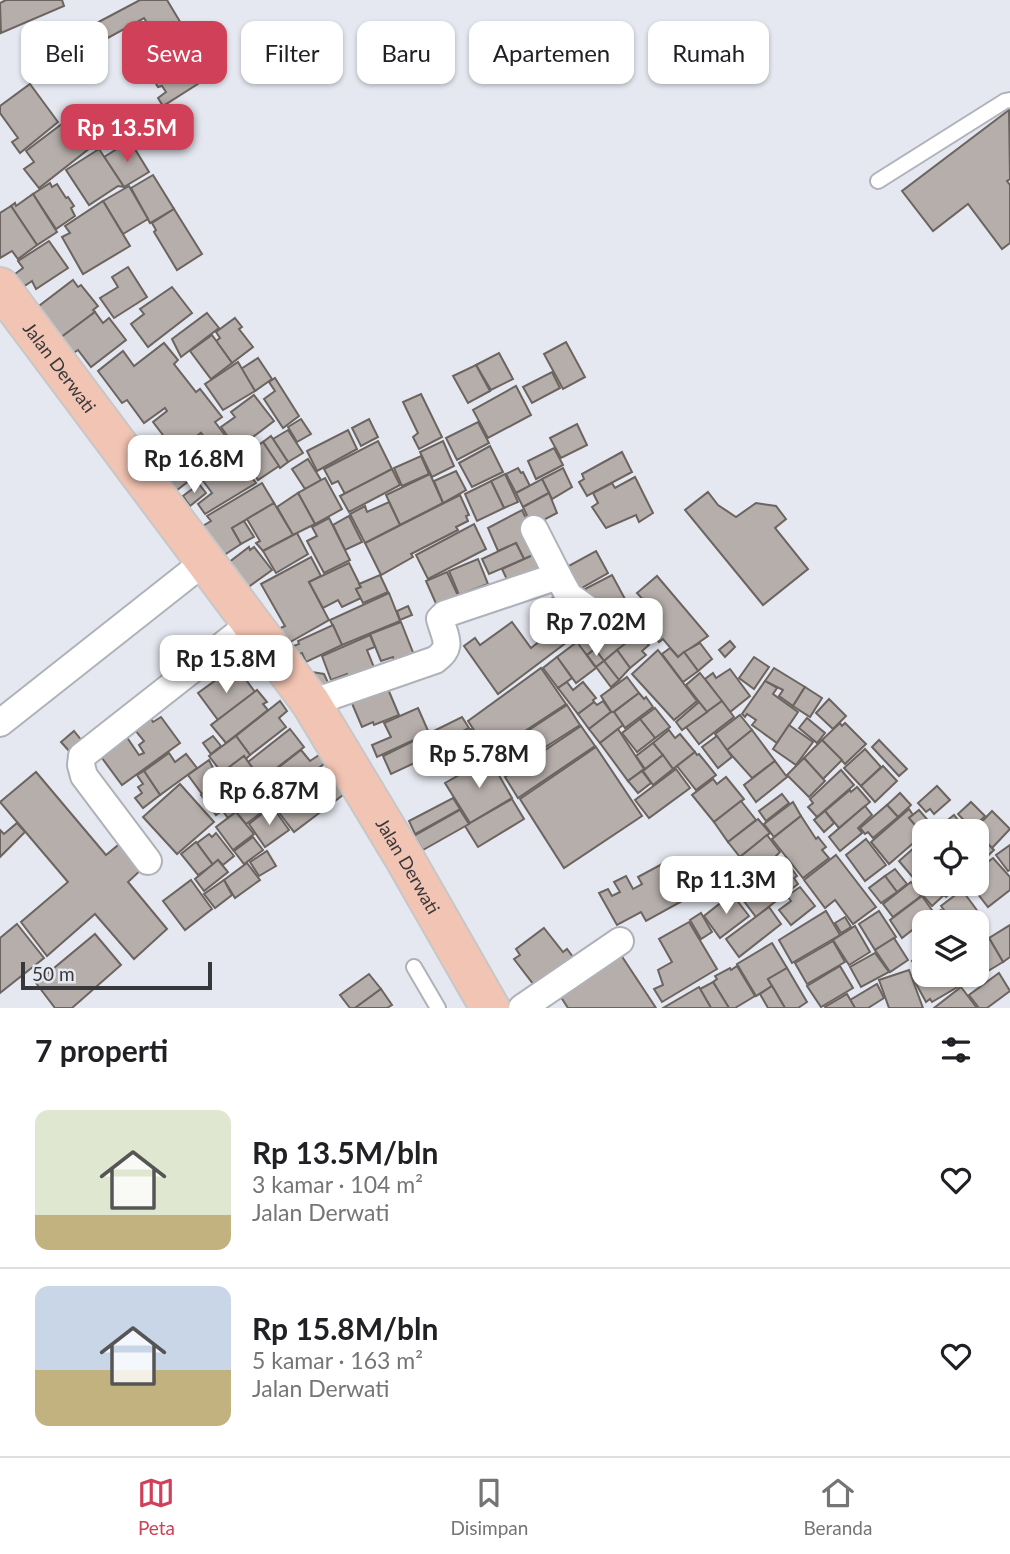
<!DOCTYPE html>
<html lang="id">
<meta charset="utf-8">
<style>
:root{--surface:#fff;--page:#f6f6f6;--text:#202124;--muted:#757577;--line:#e0e0e0;--accent:#d14059}
body{margin:0;font-family:Lato,sans-serif;background:var(--page);color:var(--text);height:100vh;display:flex;flex-direction:column;font-size:26px;white-space:nowrap}
*{box-sizing:border-box;margin:0}
p{font-size:23px;color:var(--muted)}
.icon{flex:none;width:38px;height:38px;fill:none;stroke:currentColor;stroke-width:2;stroke-linecap:round;stroke-linejoin:round}
.map{position:relative;height:1008px;overflow:hidden}
.sheet{display:flex;flex-direction:column;background:var(--surface);flex:1}
.sheet>*{flex:none}
.banner{position:absolute;left:21px;top:21px;width:970px;height:63px;display:flex;gap:14px}
.tools{position:absolute;left:912px;top:819px;display:grid;gap:14px}
.tools a{display:grid;place-items:center;width:77px;height:77px;border-radius:14px;background:var(--surface);box-shadow:0 2px 5px #0004;font-size:35px}
.scale{position:absolute;left:21px;bottom:18px;width:191px;box-sizing:border-box;padding-left:7px;border:4px solid #37383b;border-top:0;font-size:19px;line-height:24px;white-space:nowrap;color:#37383b;-webkit-text-stroke:5px #e5e8f0;paint-order:stroke}
.price{position:absolute;translate:-50% -60px;padding:0 16px;border-radius:14px;background:#fff;color:#222;font-size:23px;line-height:46px;filter:drop-shadow(0 2px 4px #0008)}
.price::after{content:'';position:absolute;left:50%;top:42px;width:21px;height:16px;margin-left:-10px;background:inherit;clip-path:polygon(0 0,100% 0,50% 100%)}
.price.selected{background:var(--accent);color:#fff}
ul{padding:0;list-style:none}
li{display:flex;align-items:center;gap:21px;height:175px;padding:0 35px}
li+li{border-top:2px solid var(--line)}
li span{display:grid;place-items:center;flex:none;width:196px;height:140px;border-radius:14px;color:#555}
li>.icon{margin-inline-start:auto}
span .icon{width:84px;height:84px;fill:#fffc;stroke-width:1}
li b{font-size:30px}
h2{display:flex;justify-content:space-between;align-items:center;height:84px;padding:0 35px;font-size:30px}
.chip{padding:0 24px;border-radius:14px;background:var(--surface);box-shadow:0 2px 5px #0004;font-size:24px;line-height:63px}
.chip.selected{background:var(--accent);color:#fff}
.tab-bar{display:flex;justify-content:space-around;align-items:center;height:98px;border-top:2px solid var(--line);background:var(--surface);font-size:19px;color:var(--muted)}
.tab-bar a{display:grid;justify-items:center;gap:4px}
.tab-bar .selected{color:var(--accent)}
.map>svg:first-child{display:block}
.building{fill:#b6aeaa;stroke:#6b6460;stroke-width:2}
.lines{fill:none;stroke-linecap:round;stroke-linejoin:round}
.service-casing{stroke:#afb2b9;stroke-width:18}
.minor-casing{stroke:#afb2b9;stroke-width:30}
.primary-casing{stroke:#c7c7c8;stroke-width:42}
.service{stroke:#fff;stroke-width:14}
.minor{stroke:#fff;stroke-width:26}
.primary{stroke:#f2c4b3;stroke-width:38}
.labels{text-anchor:middle;dominant-baseline:central;stroke-width:5;stroke-linejoin:round;paint-order:stroke}
.street-label{font-size:18px;fill:#37383b;stroke:#e5e8f0}
</style>
<div class="map">
<svg width="1010" height="1008" viewBox="0 0 1010 1008">
<rect width="100%" height="100%" fill="#e5e8f0"/>
<g class="building">
<polygon points="6,0 62,0 64,6 1,33 0,3"/>
<polygon points="140,0 167,0 212,75 163,106 158,98 166,92 162,86 158,87 143,63 164,49 144,18 104,40 106,45 86,54 74,35"/>
<polygon points="30,84 58,122 20,153 12,142 18,138 0,113 0,106"/>
<polygon points="1009,110 1010,179 1007,181 1010,185 1010,243 1002,249 968,204 933,231 902,191"/>
<polygon points="75,114 83,125 90,119 104,137 39,188 24,169 34,162 26,151"/>
<polygon points="130,141 149,172 124,187 104,157"/>
<polygon points="99,149 124,187 118,186 89,205 66,170"/>
<polygon points="153,175 174,209 150,223 131,188"/>
<polygon points="50,183 52,187 57,184 66,198 68,197 74,206 71,208 75,216 56,229 33,194"/>
<polygon points="129,186 148,219 123,234 103,201"/>
<polygon points="33,194 57,232 37,245 11,206 15,203 16,206"/>
<polygon points="103,201 130,246 83,274 62,237 70,233 65,226"/>
<polygon points="11,206 37,245 18,259 12,251 0,258 0,213"/>
<polygon points="174,209 202,254 177,270 154,232 156,230 152,223"/>
<polygon points="49,241 68,268 36,289 32,281 23,287 15,274 23,268 18,261"/>
<polygon points="128,267 147,297 114,318 100,298 118,287 112,277"/>
<polygon points="73,280 78,287 81,285 98,306 93,310 95,312 54,343 31,312"/>
<polygon points="172,287 192,313 148,347 131,324 144,314 140,309"/>
<polygon points="95,312 103,323 109,318 126,340 91,367 78,350 72,354 60,338"/>
<polygon points="207,313 219,328 181,357 172,339"/>
<polygon points="235,318 242,327 239,329 253,347 232,363 216,341 220,338 216,332"/>
<polygon points="212,335 232,363 211,379 190,351"/>
<polygon points="566,342 585,377 563,389 544,354"/>
<polygon points="164,343 178,360 174,364 196,392 200,389 222,417 215,422 233,446 219,457 201,433 176,452 153,422 167,411 165,408 144,423 127,400 122,403 98,371 123,351 134,366"/>
<polygon points="499,353 513,379 491,390 476,365"/>
<polygon points="258,358 272,379 255,391 241,369"/>
<polygon points="238,362 255,391 223,410 205,384"/>
<polygon points="476,365 490,391 468,403 453,376"/>
<polygon points="552,372 560,388 532,403 523,387"/>
<polygon points="275,378 299,416 283,428 264,399 275,391 269,382"/>
<polygon points="516,386 531,415 488,438 473,410"/>
<polygon points="421,394 442,437 419,449 413,437 418,433 403,402"/>
<polygon points="254,395 274,421 237,449 221,427 235,417 231,412"/>
<polygon points="301,419 311,434 297,442 288,427"/>
<polygon points="369,419 378,437 361,446 352,428"/>
<polygon points="478,422 489,443 457,460 446,438"/>
<polygon points="577,424 587,445 561,458 550,438"/>
<polygon points="288,430 303,453 288,462 273,439"/>
<polygon points="348,430 357,449 317,471 307,451"/>
<polygon points="201,433 220,458 196,477 176,452"/>
<polygon points="271,436 288,462 280,468 263,442"/>
<polygon points="378,441 392,469 345,494 338,481 332,484 324,469"/>
<polygon points="443,441 454,466 432,477 420,452"/>
<polygon points="263,442 279,466 258,480 242,456"/>
<polygon points="490,446 503,472 472,487 459,463"/>
<polygon points="554,448 563,465 536,479 528,461"/>
<polygon points="622,452 632,472 587,496 579,482 584,479 582,474"/>
<polygon points="233,453 256,483 205,514 198,504 212,493 201,478"/>
<polygon points="421,456 429,474 402,486 394,468"/>
<polygon points="308,459 321,480 305,489 292,469"/>
<polygon points="518,468 521,473 523,472 530,486 516,493 506,474"/>
<polygon points="563,468 572,487 552,499 542,479"/>
<polygon points="392,469 400,485 349,512 340,496"/>
<polygon points="183,470 190,480 172,494 165,484"/>
<polygon points="456,471 466,490 443,503 434,481"/>
<polygon points="430,474 443,503 400,525 386,495"/>
<polygon points="505,474 518,502 504,508 491,481"/>
<polygon points="635,477 653,513 639,522 636,515 606,528 592,507 598,503 593,493 612,483 615,488"/>
<polygon points="325,478 342,509 315,524 298,493"/>
<polygon points="542,479 549,493 523,507 516,493"/>
<polygon points="491,481 504,508 477,521 465,494"/>
<polygon points="262,483 274,503 232,528 241,544 218,559 201,527 211,521 207,516"/>
<polygon points="199,484 206,493 190,506 183,496"/>
<polygon points="708,492 718,505 736,517 756,503 776,506 786,519 775,528 808,569 763,605 685,510"/>
<polygon points="298,493 315,524 293,535 277,507"/>
<polygon points="549,493 557,513 532,526 523,507"/>
<polygon points="460,495 469,515 466,516 468,521 456,527 458,530 411,554 413,557 381,575 365,543"/>
<polygon points="389,502 400,525 365,543 350,514 365,506 367,512"/>
<polygon points="274,503 293,535 263,551 256,543 260,541 247,519"/>
<polygon points="522,510 542,551 524,559 516,543 498,551 488,528"/>
<polygon points="349,516 362,542 345,550 333,525"/>
<polygon points="329,518 350,560 324,573 307,541 317,536 312,527"/>
<polygon points="244,521 254,537 241,544 232,528"/>
<polygon points="474,524 486,549 428,579 416,555"/>
<polygon points="297,533 308,554 276,573 263,551"/>
<polygon points="516,543 524,559 489,574 482,559"/>
<polygon points="249,547 250,550 254,547 272,570 247,588 228,563"/>
<polygon points="542,551 552,571 512,590 502,569"/>
<polygon points="596,551 608,573 571,594 565,568"/>
<polygon points="311,557 321,576 309,582 329,620 285,645 276,630 285,626 261,584"/>
<polygon points="478,559 488,584 459,595 449,571"/>
<polygon points="349,563 361,587 356,589 361,598 342,607 338,600 323,608 309,582"/>
<polygon points="447,572 461,602 438,608 426,581"/>
<polygon points="380,575 388,592 363,603 356,589 361,587 359,584"/>
<polygon points="612,575 631,610 619,617 608,614 589,596 585,589"/>
<polygon points="657,576 708,636 678,657 663,639 659,642 647,626 652,621 642,608 647,604 637,593"/>
<polygon points="389,593 400,621 342,645 330,620"/>
<polygon points="557,595 568,612 549,625 538,608"/>
<polygon points="408,606 412,615 400,620 397,611"/>
<polygon points="602,615 616,633 587,655 568,634 576,627 580,633"/>
<polygon points="401,622 414,655 395,663 393,657 381,661 370,634"/>
<polygon points="512,622 531,648 560,625 571,639 498,694 464,646 475,638 480,645"/>
<polygon points="628,624 637,635 604,661 595,649"/>
<polygon points="333,625 342,645 306,662 302,653 291,657 288,648 299,644 298,641"/>
<polygon points="639,633 649,645 642,651 646,655 630,668 617,650"/>
<polygon points="370,635 375,647 367,650 375,670 349,681 347,674 331,680 322,656"/>
<polygon points="730,641 735,647 725,657 719,650"/>
<polygon points="577,642 596,668 576,683 557,657"/>
<polygon points="700,643 712,659 698,671 684,652"/>
<polygon points="670,648 678,657 684,652 698,671 683,682 662,654"/>
<polygon points="595,649 604,661 596,667 587,655"/>
<polygon points="617,650 630,668 619,680 604,661"/>
<polygon points="658,650 697,701 674,720 632,674"/>
<polygon points="557,657 572,678 558,688 543,668"/>
<polygon points="754,657 769,667 754,689 739,678"/>
<polygon points="604,661 619,680 611,687 596,667"/>
<polygon points="541,668 566,704 490,754 468,721"/>
<polygon points="774,668 805,687 793,706 779,696 783,690 765,681"/>
<polygon points="730,669 750,696 730,712 705,679 713,673 716,678"/>
<polygon points="312,672 324,674 331,689 309,682 309,676"/>
<polygon points="241,673 255,692 218,720 198,693 223,675 229,683"/>
<polygon points="700,673 722,701 707,712 686,685"/>
<polygon points="627,677 639,693 612,713 601,696"/>
<polygon points="765,681 777,688 773,694 798,712 777,743 752,725 756,720 747,714 745,717 742,714"/>
<polygon points="385,682 399,715 374,725 373,722 362,727 348,694"/>
<polygon points="567,682 573,690 583,682 596,698 593,700 594,702 578,714 558,688"/>
<polygon points="805,687 822,698 810,717 793,706"/>
<polygon points="257,690 267,702 263,704 268,710 226,743 211,725"/>
<polygon points="639,693 644,699 646,697 653,707 625,728 614,712"/>
<polygon points="829,699 846,716 833,729 816,713"/>
<polygon points="280,701 287,711 279,718 286,727 250,755 236,736"/>
<polygon points="603,701 611,712 589,729 578,714 594,702 597,705"/>
<polygon points="722,701 734,717 699,744 686,727"/>
<polygon points="699,702 707,712 682,730 676,722"/>
<polygon points="567,705 580,725 503,774 491,755"/>
<polygon points="418,708 429,733 377,757 372,745 391,737 384,723"/>
<polygon points="655,708 670,727 655,738 640,719"/>
<polygon points="611,712 614,712 623,725 600,743 589,729"/>
<polygon points="740,715 752,730 727,750 715,734"/>
<polygon points="161,717 180,743 122,785 96,750 126,736 139,755 144,753 139,745 144,741 135,730 151,719 153,722"/>
<polygon points="462,717 469,728 453,736 455,744 391,774 383,756"/>
<polygon points="807,718 825,733 817,743 799,728"/>
<polygon points="640,719 655,738 637,752 622,733"/>
<polygon points="840,723 842,726 845,723 866,744 845,764 822,740"/>
<polygon points="789,725 813,742 796,765 773,749"/>
<polygon points="581,726 595,746 518,798 505,777"/>
<polygon points="290,729 304,747 261,780 248,762"/>
<polygon points="471,729 483,746 476,750 465,733"/>
<polygon points="618,729 644,769 628,781 600,743"/>
<polygon points="669,730 675,738 680,734 695,752 673,769 653,743"/>
<polygon points="752,730 775,761 752,778 727,750"/>
<polygon points="74,731 82,741 70,752 61,742"/>
<polygon points="213,736 221,746 211,754 203,743"/>
<polygon points="236,736 250,755 246,759 244,756 222,773 209,756"/>
<polygon points="717,736 732,757 718,768 702,747"/>
<polygon points="822,740 842,760 823,779 804,758"/>
<polygon points="879,740 907,769 899,776 872,747"/>
<polygon points="653,743 663,755 645,769 636,756"/>
<polygon points="596,747 642,816 564,868 520,799"/>
<polygon points="865,749 881,767 861,786 844,768"/>
<polygon points="301,750 310,761 319,755 325,763 295,787 279,767"/>
<polygon points="695,752 697,755 699,754 716,775 696,790 677,766"/>
<polygon points="169,753 175,762 186,754 197,768 160,795 144,771"/>
<polygon points="663,755 673,769 653,785 643,771"/>
<polygon points="244,756 261,780 230,805 214,785 217,776"/>
<polygon points="489,758 512,798 470,823 445,783"/>
<polygon points="804,758 825,781 809,797 787,775"/>
<polygon points="209,760 217,776 214,785 202,794 188,775"/>
<polygon points="775,761 787,777 756,802 744,785"/>
<polygon points="883,766 897,781 875,802 861,786"/>
<polygon points="279,767 290,781 283,786 288,793 246,824 236,812 228,818 222,810"/>
<polygon points="676,769 690,788 649,818 635,800"/>
<polygon points="841,770 854,785 817,817 808,807 813,803 810,799"/>
<polygon points="144,771 160,795 143,808 135,798 142,793 138,787 143,784 137,775"/>
<polygon points="642,771 651,783 638,793 628,781"/>
<polygon points="36,772 106,855 123,841 144,867 128,882 167,929 134,959 95,914 47,956 21,922 68,882 0,802"/>
<polygon points="313,773 324,788 335,780 343,795 294,832 274,806"/>
<polygon points="726,777 744,799 714,822 692,795 713,779 717,784"/>
<polygon points="180,784 214,822 177,854 143,817"/>
<polygon points="214,785 230,805 216,815 201,795"/>
<polygon points="937,786 950,800 934,814 930,809 926,812 918,803"/>
<polygon points="857,787 870,802 839,828 825,811 850,790 851,792"/>
<polygon points="900,793 911,805 898,817 887,805"/>
<polygon points="782,794 789,803 766,821 759,811"/>
<polygon points="453,798 460,809 415,834 409,821"/>
<polygon points="512,799 524,819 478,847 465,826"/>
<polygon points="741,801 756,820 728,842 714,822"/>
<polygon points="793,802 801,816 774,837 764,824"/>
<polygon points="971,802 985,816 972,829 958,814"/>
<polygon points="887,805 898,817 873,838 868,832 865,834 860,828"/>
<polygon points="272,806 289,830 265,847 249,824"/>
<polygon points="865,806 872,815 858,828 862,833 840,851 829,837"/>
<polygon points="909,809 913,815 909,818 922,833 917,838 918,839 889,864 871,842"/>
<polygon points="460,810 469,824 423,850 414,836"/>
<polygon points="919,810 932,825 922,833 909,818"/>
<polygon points="825,811 834,823 824,832 814,820"/>
<polygon points="992,811 1010,829 992,848 974,830"/>
<polygon points="236,812 254,834 233,850 216,827"/>
<polygon points="954,815 967,831 934,831"/>
<polygon points="801,816 816,839 818,837 826,847 822,850 829,858 803,878 772,839"/>
<polygon points="758,819 770,833 740,857 728,842"/>
<polygon points="17,823 25,832 0,857 0,830 4,834"/>
<polygon points="976,832 994,850 976,867"/>
<polygon points="216,833 234,856 223,865 218,860 213,865 197,843 209,834 212,837"/>
<polygon points="767,835 780,852 775,857 778,860 756,877 740,857"/>
<polygon points="253,837 263,850 244,864 234,851"/>
<polygon points="866,839 886,865 865,881 846,855"/>
<polygon points="923,840 924,874 916,881 899,861"/>
<polygon points="196,842 213,865 198,875 181,854"/>
<polygon points="1010,845 1010,870 1008,871 996,855"/>
<polygon points="267,851 276,866 259,876 250,862"/>
<polygon points="836,855 876,907 853,924 835,900 825,908 804,880"/>
<polygon points="673,858 693,895 646,921 641,912 617,925 599,893 608,889 612,896 620,892 614,882 626,876 633,889 642,884 638,877"/>
<polygon points="993,858 1010,877 1010,890 988,907 970,884 976,884 976,871"/>
<polygon points="218,860 228,872 204,891 195,879"/>
<polygon points="729,860 740,879 728,885 714,868"/>
<polygon points="786,861 797,876 794,878 798,884 776,901 760,880"/>
<polygon points="247,863 260,880 235,898 224,880"/>
<polygon points="895,869 907,884 897,892 885,876"/>
<polygon points="885,876 897,892 881,903 869,888"/>
<polygon points="924,876 924,884 949,884 954,890 946,897 944,895 932,906 914,885"/>
<polygon points="191,880 212,909 185,930 163,901"/>
<polygon points="224,880 232,895 215,908 204,894"/>
<polygon points="760,880 776,901 756,917 740,896"/>
<polygon points="911,882 921,896 893,917 883,904"/>
<polygon points="800,887 815,906 791,925 779,910 791,901 787,896"/>
<polygon points="962,890 979,913 967,922 953,922 941,906"/>
<polygon points="732,894 749,916 720,938 704,916"/>
<polygon points="922,896 934,913 902,938 890,920"/>
<polygon points="769,907 781,924 739,957 726,939"/>
<polygon points="941,910 950,922 924,922"/>
<polygon points="826,911 840,935 792,963 779,940"/>
<polygon points="879,911 896,937 875,950 859,924"/>
<polygon points="701,913 712,932 701,939 690,920"/>
<polygon points="845,917 851,927 841,933 835,923"/>
<polygon points="689,922 717,969 662,1002 654,989 663,985 658,970 672,962 659,939"/>
<polygon points="17,924 44,958 0,993 0,938"/>
<polygon points="1010,925 1010,957 1003,962 989,938"/>
<polygon points="855,926 870,952 849,965 833,940"/>
<polygon points="544,928 563,952 567,949 573,957 534,985 514,959 520,955 516,949"/>
<polygon points="95,934 121,965 72,1008 55,1008 36,983"/>
<polygon points="894,938 908,960 890,972 875,950"/>
<polygon points="989,938 1003,962 978,977 976,945"/>
<polygon points="833,941 845,962 807,984 795,963"/>
<polygon points="772,943 787,968 768,979 772,986 756,996 737,964"/>
<polygon points="619,952 656,1008 568,1008 557,991"/>
<polygon points="875,953 889,972 861,987 850,967"/>
<polygon points="924,953 924,973 922,974 912,961"/>
<polygon points="737,966 755,996 735,1008 729,1008 713,982 717,979 715,976 730,968 731,970"/>
<polygon points="840,966 853,988 821,1007 807,986"/>
<polygon points="787,968 807,1002 798,1008 785,1008 768,979"/>
<polygon points="909,970 923,1008 889,1008 879,980"/>
<polygon points="999,973 1010,991 987,1008 979,1008 969,995"/>
<polygon points="369,974 381,989 355,1008 350,1008 340,995"/>
<polygon points="924,974 969,975 971,979 932,1002 930,999 926,1002 914,980"/>
<polygon points="713,982 729,1008 711,1008 700,989"/>
<polygon points="877,984 884,998 868,1008 855,1008 850,1000"/>
<polygon points="772,986 785,1008 768,1008 760,994"/>
<polygon points="699,987 711,1008 663,1008"/>
<polygon points="961,987 977,1008 934,1008"/>
<polygon points="381,989 392,1005 387,1008 355,1008"/>
<polygon points="847,994 855,1008 826,1008 825,1007"/>
</g>
<g class="lines">
<g class="service-casing">
<g id="service">
<polyline points="878,181 1005,101 1010,100"/>
<polyline points="414,967 438,1008"/>
</g>
</g>
<g class="minor-casing">
<g id="minor">
<polyline points="534,529 558,576"/>
<path d="M311,703l124,-43c19,-13 10,-22 5,-41l5,-5 113,-38 11,20 27,19"/>
<polyline points="0,723 204,562"/>
<polyline points="148,861 84,776 81,765 82,756 250,624"/>
<polyline points="522,1008 620,941"/>
</g>
</g>
<g class="primary-casing">
<g id="primary">
<path id="s1" d="M0,287l311,416 95,158 84,147"/>
</g>
</g>
<use href="#service" class="service"/>
<use href="#minor" class="minor"/>
<use href="#primary" class="primary"/>
</g>
<g class="labels">
<g class="street-label">
<text stroke="none"><textPath href="#s1" startOffset="100">Jalan Derwati</textPath></text>
<text stroke="none"><textPath href="#s1" startOffset="709">Jalan Derwati</textPath></text>
</g>
</g>
</svg>
<div class="tools">
<a><svg class="icon" aria-label="locate" viewBox="0 0 24 24"><circle cx="12" cy="12" r="6"/><path d="M12 2v4M12 18v4M2 12h4M18 12h4"/></svg></a>
<a><svg class="icon" aria-label="layers" viewBox="0 0 24 24"><path d="M12 4l9 5-9 5-9-5zM3 14l9 5 9-5"/></svg></a>
</div>
<div class="scale">50 m</div>
<b class="price selected" style="left:127px;top:164px">Rp 13.5M</b>
<b class="price" style="left:194px;top:495px">Rp 16.8M</b>
<b class="price" style="left:596px;top:658px">Rp 7.02M</b>
<b class="price" style="left:226px;top:695px">Rp 15.8M</b>
<b class="price" style="left:479px;top:790px">Rp 5.78M</b>
<b class="price" style="left:269px;top:827px">Rp 6.87M</b>
<b class="price" style="left:726px;top:916px">Rp 11.3M</b>
<div class="banner">
<a class="chip">Beli</a>
<a class="chip selected">Sewa</a>
<a class="chip">Filter</a>
<a class="chip">Baru</a>
<a class="chip">Apartemen</a>
<a class="chip">Rumah</a>
</div>
</div>
<section class="sheet">
<h2>7 properti<svg class="icon" aria-label="filters" viewBox="0 0 24 24"><path d="M4 7h16M4 17h16"/><circle cx="9" cy="7" r="2"/><circle cx="15" cy="17" r="2"/></svg></h2>
<ul>
<li><span style="background:linear-gradient(#dfe7d0 75%,#c2b280 0)"><svg class="icon" aria-label="home" viewBox="0 0 24 24"><path d="M3 11l9-7 9 7M6 9v11h12V9"/></svg></span><div><b>Rp 13.5M/bln</b><p>3 kamar · 104 m²</p><p>Jalan Derwati</p></div><svg class="icon" aria-label="heart" viewBox="0 0 24 24"><path d="M12 20l-8-8c-3-5 5-10 8-4 3-6 11-1 8 4z"/></svg></li>
<li><span style="background:linear-gradient(#c9d6e8 60%,#c2b280 0)"><svg class="icon" aria-label="home" viewBox="0 0 24 24"><path d="M3 11l9-7 9 7M6 9v11h12V9"/></svg></span><div><b>Rp 15.8M/bln</b><p>5 kamar · 163 m²</p><p>Jalan Derwati</p></div><svg class="icon" aria-label="heart" viewBox="0 0 24 24"><path d="M12 20l-8-8c-3-5 5-10 8-4 3-6 11-1 8 4z"/></svg></li>
</ul>
</section>
<nav class="tab-bar">
<a class="selected"><svg class="icon" aria-label="map" viewBox="0 0 24 24"><path d="M3 6l6-2 6 2 6-2v14l-6 2-6-2-6 2zM9 4v14M15 6v14"/></svg>Peta</a>
<a><svg class="icon" aria-label="saved" viewBox="0 0 24 24"><path d="M7 4h10v16l-5-4-5 4z"/></svg>Disimpan</a>
<a><svg class="icon" aria-label="home" viewBox="0 0 24 24"><path d="M3 11l9-7 9 7M6 9v11h12V9"/></svg>Beranda</a>
</nav>
